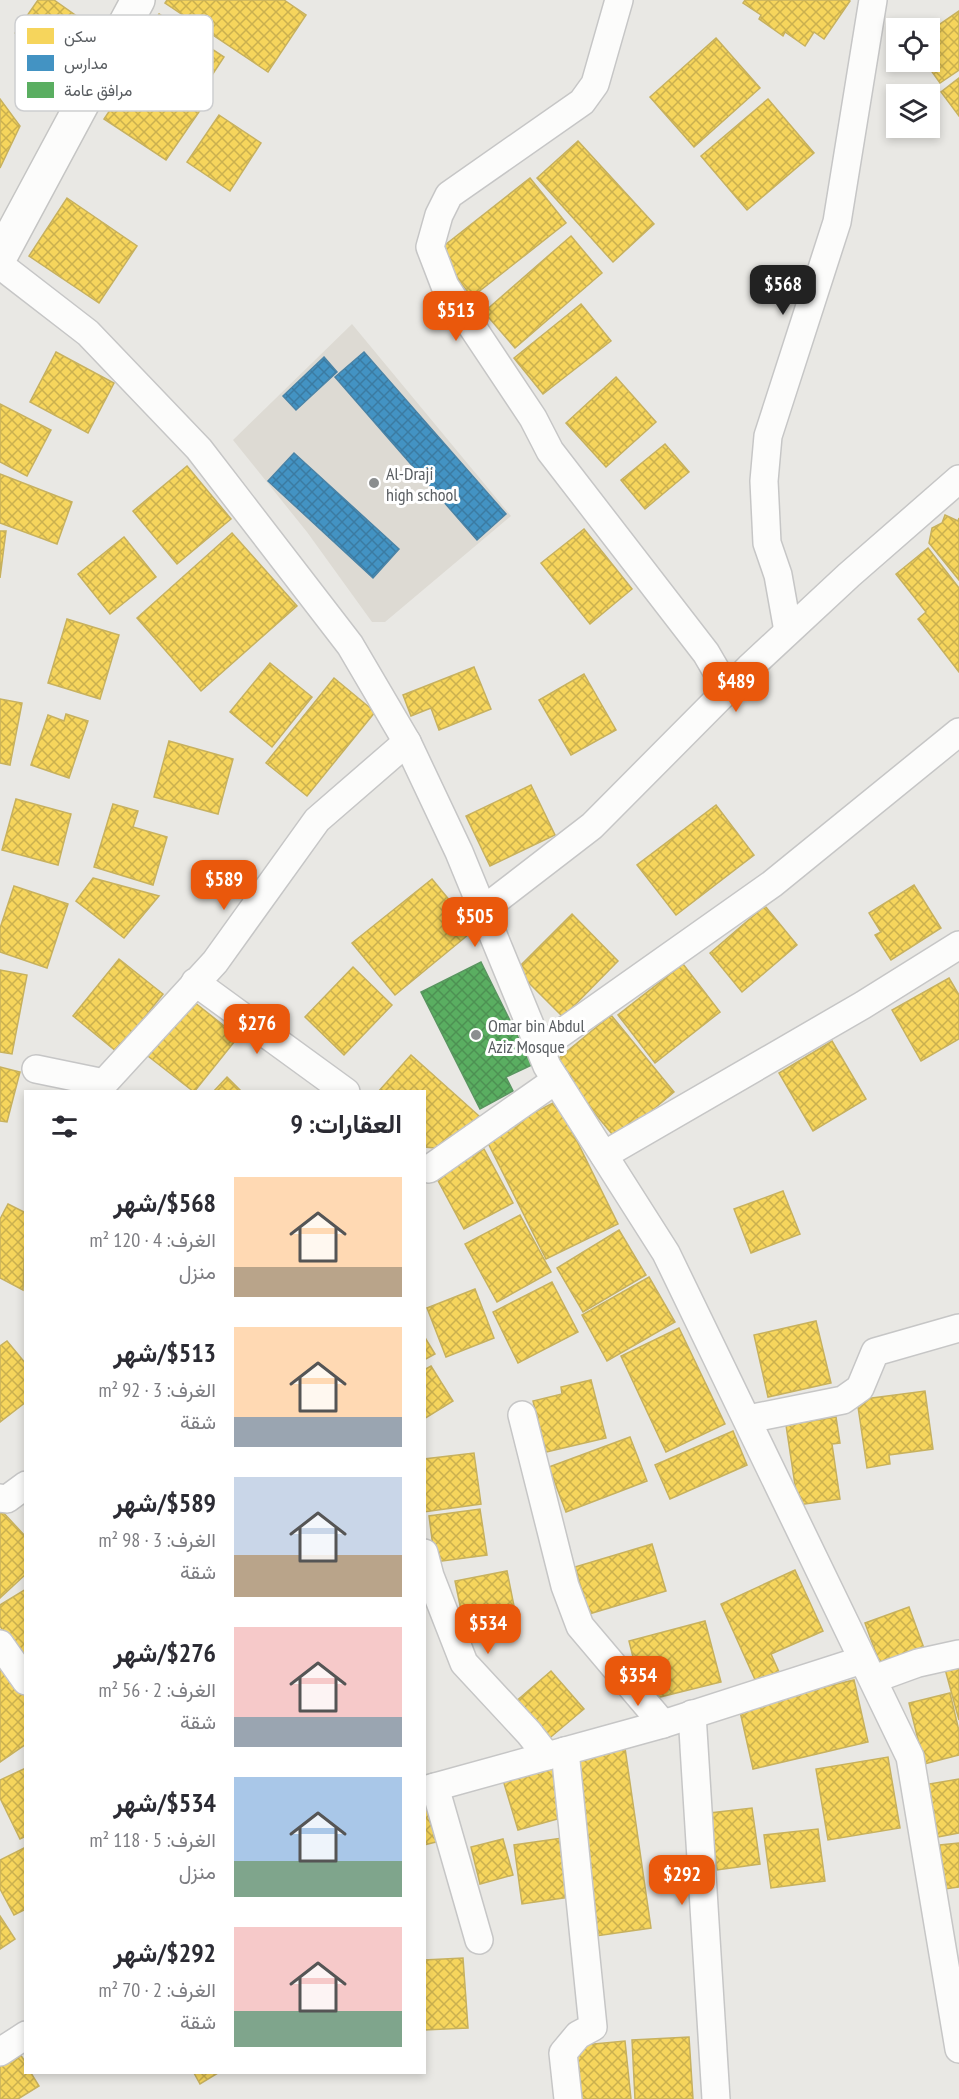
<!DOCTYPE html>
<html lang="ar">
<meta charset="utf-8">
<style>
:root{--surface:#fff;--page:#f2f2f3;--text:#2b2b33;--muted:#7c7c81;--accent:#ea580c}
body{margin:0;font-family:"PT Sans Narrow",Vazirmatn,sans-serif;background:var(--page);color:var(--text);direction:rtl;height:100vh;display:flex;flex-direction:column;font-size:22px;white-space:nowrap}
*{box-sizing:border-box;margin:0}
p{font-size:20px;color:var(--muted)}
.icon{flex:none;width:33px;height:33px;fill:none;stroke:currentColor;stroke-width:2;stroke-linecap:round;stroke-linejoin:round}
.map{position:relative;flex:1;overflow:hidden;direction:ltr}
.details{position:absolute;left:24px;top:1090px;width:402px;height:984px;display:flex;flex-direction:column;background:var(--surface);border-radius:0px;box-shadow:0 3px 9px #0003;direction:rtl}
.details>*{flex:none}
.buttons{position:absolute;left:886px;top:18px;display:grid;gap:12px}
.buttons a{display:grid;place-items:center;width:54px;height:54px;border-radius:0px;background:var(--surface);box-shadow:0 3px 9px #0003;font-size:30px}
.price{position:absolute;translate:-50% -51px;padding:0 14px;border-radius:12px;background:var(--accent);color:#fff;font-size:20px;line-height:39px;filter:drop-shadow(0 2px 3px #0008)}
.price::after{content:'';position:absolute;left:50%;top:36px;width:18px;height:14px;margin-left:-9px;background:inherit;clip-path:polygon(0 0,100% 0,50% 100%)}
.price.on{background:#222;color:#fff}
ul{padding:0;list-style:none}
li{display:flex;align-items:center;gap:18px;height:150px;padding:0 24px}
li span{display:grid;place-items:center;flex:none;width:168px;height:120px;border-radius:0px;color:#555}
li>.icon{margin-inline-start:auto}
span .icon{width:72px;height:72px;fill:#fffc;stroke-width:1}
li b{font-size:26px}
h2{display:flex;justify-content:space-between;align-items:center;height:72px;padding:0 24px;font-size:26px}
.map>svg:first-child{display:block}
.education{fill:#dddad3}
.homes{fill:url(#homes-cross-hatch);stroke:#c7b15e;stroke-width:1.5}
.schools{fill:url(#schools-cross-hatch);stroke:#4a83a6;stroke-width:1.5}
.public{fill:url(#public-cross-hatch);stroke:#5a9661;stroke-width:1.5}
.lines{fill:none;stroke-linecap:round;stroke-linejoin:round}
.minor-casing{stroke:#c6c6c6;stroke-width:30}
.secondary-casing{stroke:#c5c5c4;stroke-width:36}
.minor{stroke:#fcfcfb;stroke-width:27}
.secondary{stroke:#fcfcfb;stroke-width:33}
.poi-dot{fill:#8b8e8f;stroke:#fff;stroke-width:2}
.labels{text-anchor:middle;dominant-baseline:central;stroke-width:6;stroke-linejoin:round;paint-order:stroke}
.poi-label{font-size:18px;fill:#595d61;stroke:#fff;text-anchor:start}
.key{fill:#fff;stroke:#cdced0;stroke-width:1.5}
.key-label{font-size:16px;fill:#595d61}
</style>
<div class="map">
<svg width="959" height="2099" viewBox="0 0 959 2099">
<defs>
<pattern id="homes-cross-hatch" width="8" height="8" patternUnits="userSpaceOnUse" patternTransform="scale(1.5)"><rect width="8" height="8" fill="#f6d55c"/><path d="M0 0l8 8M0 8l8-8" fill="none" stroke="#cab04f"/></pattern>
<pattern id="schools-cross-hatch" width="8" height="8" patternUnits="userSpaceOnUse" patternTransform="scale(1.5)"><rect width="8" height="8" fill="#4393c3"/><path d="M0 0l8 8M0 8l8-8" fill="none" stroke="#3b7ba2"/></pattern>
<pattern id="public-cross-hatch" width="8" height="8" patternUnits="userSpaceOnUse" patternTransform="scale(1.5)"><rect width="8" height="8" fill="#5aae61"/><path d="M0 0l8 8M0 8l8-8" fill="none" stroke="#4d9153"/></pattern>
</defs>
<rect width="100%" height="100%" fill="#e9e8e4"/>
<polygon class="education" points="352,324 511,516 385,622 372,622 307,532 233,440"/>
<g class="homes">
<polygon points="38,0 54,0 85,22 57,63 15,33"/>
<polygon points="167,0 284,0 306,15 268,72 165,3"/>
<polygon points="745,0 848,0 850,1 824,39 814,32 805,46 785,32 783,36 759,19 761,15 743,3"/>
<polygon points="959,11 959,70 940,83 925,62 930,62 930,31"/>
<polygon points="159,14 224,57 197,98 132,54"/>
<polygon points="716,38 760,88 694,147 650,97"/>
<polygon points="139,67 201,109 166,160 104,119"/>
<polygon points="959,78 959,116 941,92"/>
<polygon points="0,99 20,126 0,168"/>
<polygon points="768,99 814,153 747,210 701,156"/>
<polygon points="219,115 261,143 230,191 187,162"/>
<polygon points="578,141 654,224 613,262 537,178"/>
<polygon points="530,178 566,223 472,297 436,252"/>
<polygon points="67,198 137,246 99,303 29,256"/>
<polygon points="571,236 602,273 515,348 484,312"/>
<polygon points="581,304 611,341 543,394 514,358"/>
<polygon points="56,352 114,383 88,433 30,402"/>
<polygon points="616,377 656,422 606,467 566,423"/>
<polygon points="0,404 51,430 27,476 0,462"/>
<polygon points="665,444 689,472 645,509 621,480"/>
<polygon points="187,466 231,519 177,564 133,511"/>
<polygon points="0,474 72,502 57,544 0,523"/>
<polygon points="945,515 958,521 959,518 959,580 929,543 932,528 942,523"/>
<polygon points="584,529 632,589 590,624 541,563"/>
<polygon points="0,531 6,531 0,578"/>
<polygon points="232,533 297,606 201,691 137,618"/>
<polygon points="124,537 156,577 110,614 78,574"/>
<polygon points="928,548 959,588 959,672 918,619 926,612 896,574"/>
<polygon points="67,619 119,635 100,699 48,683"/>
<polygon points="270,663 312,697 272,747 230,712"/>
<polygon points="474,667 491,709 439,730 431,708 411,716 403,695"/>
<polygon points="584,674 616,730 571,755 539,700"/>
<polygon points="334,678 375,712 307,796 266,763"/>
<polygon points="0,699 22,703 10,765 0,763"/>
<polygon points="66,714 88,721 69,778 31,765 48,715 64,721"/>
<polygon points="169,741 233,759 218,814 154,797"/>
<polygon points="531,785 555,835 490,866 466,816"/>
<polygon points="16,799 71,814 58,865 2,850"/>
<polygon points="113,804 138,811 133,827 167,837 153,885 94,867"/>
<polygon points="716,805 754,855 676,915 637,865"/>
<polygon points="93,878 159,896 124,938 76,901"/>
<polygon points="432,879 474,930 395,995 352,943"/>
<polygon points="914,885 941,928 891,960 875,935 881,932 869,913"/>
<polygon points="14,886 68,904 47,968 0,952 0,928"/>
<polygon points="765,906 797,945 742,992 710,953"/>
<polygon points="572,914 618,961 563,1017 516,970"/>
<polygon points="119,959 163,994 117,1052 73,1016"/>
<polygon points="683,964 720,1012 655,1063 618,1015"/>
<polygon points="353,967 392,1005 344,1055 305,1017"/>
<polygon points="0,970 27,975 12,1054 0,1052"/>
<polygon points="949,978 959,995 959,1039 921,1061 892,1010"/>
<polygon points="189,998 238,1037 194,1092 144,1053"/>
<polygon points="611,1015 674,1092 617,1140 553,1063"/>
<polygon points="832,1041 866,1099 813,1131 779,1073"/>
<polygon points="411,1055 479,1116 447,1149 424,1147 424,1092 378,1092"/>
<polygon points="0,1067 20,1072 7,1122 0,1121"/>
<polygon points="227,1077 242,1092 213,1092"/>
<polygon points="557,1101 618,1224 546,1259 485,1137"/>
<polygon points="484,1149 513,1203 464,1229 435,1175"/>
<polygon points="783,1191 800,1234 751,1253 734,1209"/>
<polygon points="8,1204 26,1213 23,1290 0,1278 0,1219"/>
<polygon points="520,1215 551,1272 497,1302 465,1244"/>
<polygon points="619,1230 646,1275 583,1312 557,1268"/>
<polygon points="649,1277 675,1322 607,1361 582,1315"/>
<polygon points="552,1282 578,1332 518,1363 493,1312"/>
<polygon points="475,1289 494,1338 446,1357 427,1308"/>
<polygon points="816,1321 831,1383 768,1397 754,1335"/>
<polygon points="679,1328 725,1424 666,1452 621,1356"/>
<polygon points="424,1336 435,1354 424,1360"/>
<polygon points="7,1341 26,1364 26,1402 0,1422 0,1346"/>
<polygon points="431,1366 453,1401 424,1419 424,1370"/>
<polygon points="591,1380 606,1438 546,1452 533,1401 562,1394 561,1387"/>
<polygon points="925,1391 933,1449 889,1455 890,1464 867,1468 857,1400"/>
<polygon points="836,1417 840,1443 832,1444 840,1499 798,1505 786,1425"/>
<polygon points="733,1431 747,1465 670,1499 655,1465"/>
<polygon points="630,1437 647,1481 566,1512 549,1467"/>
<polygon points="474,1453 481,1504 424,1512 424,1459"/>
<polygon points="0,1509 26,1537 26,1574 0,1598"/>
<polygon points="480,1509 487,1555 435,1562 429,1516"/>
<polygon points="652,1544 666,1591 589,1614 575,1567"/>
<polygon points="795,1570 823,1631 771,1654 780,1674 757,1684 721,1604"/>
<polygon points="507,1571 515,1611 463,1620 455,1581"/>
<polygon points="26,1589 26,1666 0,1626 0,1605"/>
<polygon points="909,1607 925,1651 881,1667 865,1623"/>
<polygon points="705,1621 721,1682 644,1701 629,1641"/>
<polygon points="0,1652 26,1689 26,1744 0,1762"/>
<polygon points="959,1665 959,1720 945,1669"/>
<polygon points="551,1671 584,1709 546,1741 514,1703"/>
<polygon points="854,1680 868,1742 753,1769 739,1707"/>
<polygon points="950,1693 959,1731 959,1755 924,1764 909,1703"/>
<polygon points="625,1748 651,1928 596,1936 570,1756"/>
<polygon points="888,1757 900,1828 828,1840 816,1769"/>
<polygon points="554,1765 568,1816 518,1830 503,1780"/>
<polygon points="26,1768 26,1836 20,1839 0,1798 0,1780"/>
<polygon points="959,1779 959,1833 932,1838 923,1785"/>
<polygon points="424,1800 444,1840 424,1845"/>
<polygon points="752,1808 760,1864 717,1870 710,1813"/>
<polygon points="818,1829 825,1881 771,1888 764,1835"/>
<polygon points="569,1837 577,1896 522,1904 514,1845"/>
<polygon points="503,1839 513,1875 480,1884 471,1847"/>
<polygon points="959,1843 959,1887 945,1889 940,1845"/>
<polygon points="26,1847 26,1909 14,1915 0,1889 0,1860"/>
<polygon points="0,1916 15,1939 0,1949"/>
<polygon points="463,1958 468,2028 424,2030 424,1960"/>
<polygon points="689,2037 693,2099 635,2099 632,2040"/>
<polygon points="625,2041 631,2099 578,2099 573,2046"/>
<polygon points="18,2051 26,2063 26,2073 31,2073 39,2086 18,2099 0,2099 0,2061"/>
<polygon points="194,2073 218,2073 200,2084"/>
</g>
<g class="schools">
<polygon points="364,352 506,514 477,540 335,377"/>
<polygon points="324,357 337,372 296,410 283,396"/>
<polygon points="294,453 399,549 373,578 268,481"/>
</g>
<polygon class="public" points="481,962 532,1065 506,1077 513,1091 480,1109 421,992"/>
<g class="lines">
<g class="minor-casing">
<g id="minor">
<polyline points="619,0 595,84 582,102 449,195 439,215 430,247 445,286 533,418 550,451 706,653 727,689"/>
<polyline points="0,265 88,333 199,449 350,645 407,742 459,852 547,1066 666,1253 910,1757 959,2049"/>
<polyline points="788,631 778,575 767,543 764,481 768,436 837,222 873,0"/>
<polyline points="483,910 592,826 749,668 849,575 959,479"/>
<polyline points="195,982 346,1092"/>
<polyline points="540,1048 772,884 959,732"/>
<polyline points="36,1069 104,1083 215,962 317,820 407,742"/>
<polyline points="604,1155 863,1005 959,945"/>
<polyline points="429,1169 556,1080"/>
<polyline points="522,1415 565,1586 580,1626 663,1724"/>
<polyline points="748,1419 843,1400 860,1388 875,1352 959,1328"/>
<polyline points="0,1498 7,1499 26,1485"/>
<polyline points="424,1553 430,1576 464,1663 529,1733 547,1756"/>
<polyline points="0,1644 26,1681"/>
<polyline points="874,1679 918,1663 959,1654"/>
<polyline points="692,1714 716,2099"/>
<polyline points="565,1751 593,2027 578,2035 563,2053 568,2099"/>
<polyline points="435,1787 479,1940"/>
<polyline points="424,1790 663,1724 862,1660"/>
<polyline points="0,2052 26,2035"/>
</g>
</g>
<g class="secondary-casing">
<polyline id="secondary" points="0,257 138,0"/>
</g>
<use href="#minor" class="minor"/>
<use href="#secondary" class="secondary"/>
</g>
<g class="poi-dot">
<circle cx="374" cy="483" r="6"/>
<circle cx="476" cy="1035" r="6"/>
</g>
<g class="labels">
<g class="poi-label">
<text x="386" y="473">Al-Draji<tspan x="386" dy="21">high school</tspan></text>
<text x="488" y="1025">Omar bin Abdul<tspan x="488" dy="21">Aziz Mosque</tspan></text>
</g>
</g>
<rect x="15" y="15" width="198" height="96" rx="9" class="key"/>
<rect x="27" y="28" width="27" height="16" fill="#f6d55c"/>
<rect x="27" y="55" width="27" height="16" fill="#4393c3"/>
<rect x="27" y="82" width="27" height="16" fill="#5aae61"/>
<g class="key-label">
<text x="64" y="42">سكن</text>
<text x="64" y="69">مدارس</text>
<text x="64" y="96">مرافق عامة</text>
</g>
</svg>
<div class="buttons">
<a><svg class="icon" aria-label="locate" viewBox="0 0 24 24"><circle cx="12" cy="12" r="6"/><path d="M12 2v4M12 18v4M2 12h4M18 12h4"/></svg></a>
<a><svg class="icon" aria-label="layers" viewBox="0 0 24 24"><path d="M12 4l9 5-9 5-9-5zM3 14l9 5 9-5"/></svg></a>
</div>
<b class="price on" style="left:783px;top:316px">$568</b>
<b class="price" style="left:456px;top:342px">$513</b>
<b class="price" style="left:736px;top:713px">$489</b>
<b class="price" style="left:224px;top:911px">$589</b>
<b class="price" style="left:475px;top:948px">$505</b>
<b class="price" style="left:257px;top:1055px">$276</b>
<b class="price" style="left:488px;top:1655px">$534</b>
<b class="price" style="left:638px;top:1707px">$354</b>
<b class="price" style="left:682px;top:1906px">$292</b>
<section class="details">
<h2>العقارات: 9<svg class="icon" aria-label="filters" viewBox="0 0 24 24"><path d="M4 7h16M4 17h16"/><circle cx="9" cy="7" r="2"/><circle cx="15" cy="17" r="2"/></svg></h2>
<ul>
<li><span style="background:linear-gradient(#ffd9b3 75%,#b9a48a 0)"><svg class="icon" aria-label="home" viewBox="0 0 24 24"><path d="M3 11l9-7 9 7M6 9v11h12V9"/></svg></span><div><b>$568/شهر</b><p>الغرف: 4 · 120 m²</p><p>منزل</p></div></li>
<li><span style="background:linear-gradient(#ffd9b3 75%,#9aa5b1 0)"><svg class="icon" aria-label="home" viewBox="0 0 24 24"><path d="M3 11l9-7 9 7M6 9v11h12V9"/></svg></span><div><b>$513/شهر</b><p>الغرف: 3 · 92 m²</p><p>شقة</p></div></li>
<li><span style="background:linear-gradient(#c9d6e8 65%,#b9a48a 0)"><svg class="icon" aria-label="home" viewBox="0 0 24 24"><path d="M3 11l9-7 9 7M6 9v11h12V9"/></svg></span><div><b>$589/شهر</b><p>الغرف: 3 · 98 m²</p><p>شقة</p></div></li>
<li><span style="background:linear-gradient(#f6c9c9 75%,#9aa5b1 0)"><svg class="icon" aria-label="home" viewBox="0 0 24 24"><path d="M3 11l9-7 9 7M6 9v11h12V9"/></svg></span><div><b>$276/شهر</b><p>الغرف: 2 · 56 m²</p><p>شقة</p></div></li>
<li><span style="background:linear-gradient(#a9c7e8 70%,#7fa58c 0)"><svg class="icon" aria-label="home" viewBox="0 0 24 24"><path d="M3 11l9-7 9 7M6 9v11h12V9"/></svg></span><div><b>$534/شهر</b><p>الغرف: 5 · 118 m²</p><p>منزل</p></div></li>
<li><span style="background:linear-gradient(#f6c9c9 70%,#7fa58c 0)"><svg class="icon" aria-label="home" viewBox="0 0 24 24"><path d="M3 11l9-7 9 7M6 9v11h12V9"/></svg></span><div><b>$292/شهر</b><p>الغرف: 2 · 70 m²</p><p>شقة</p></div></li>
</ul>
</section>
</div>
